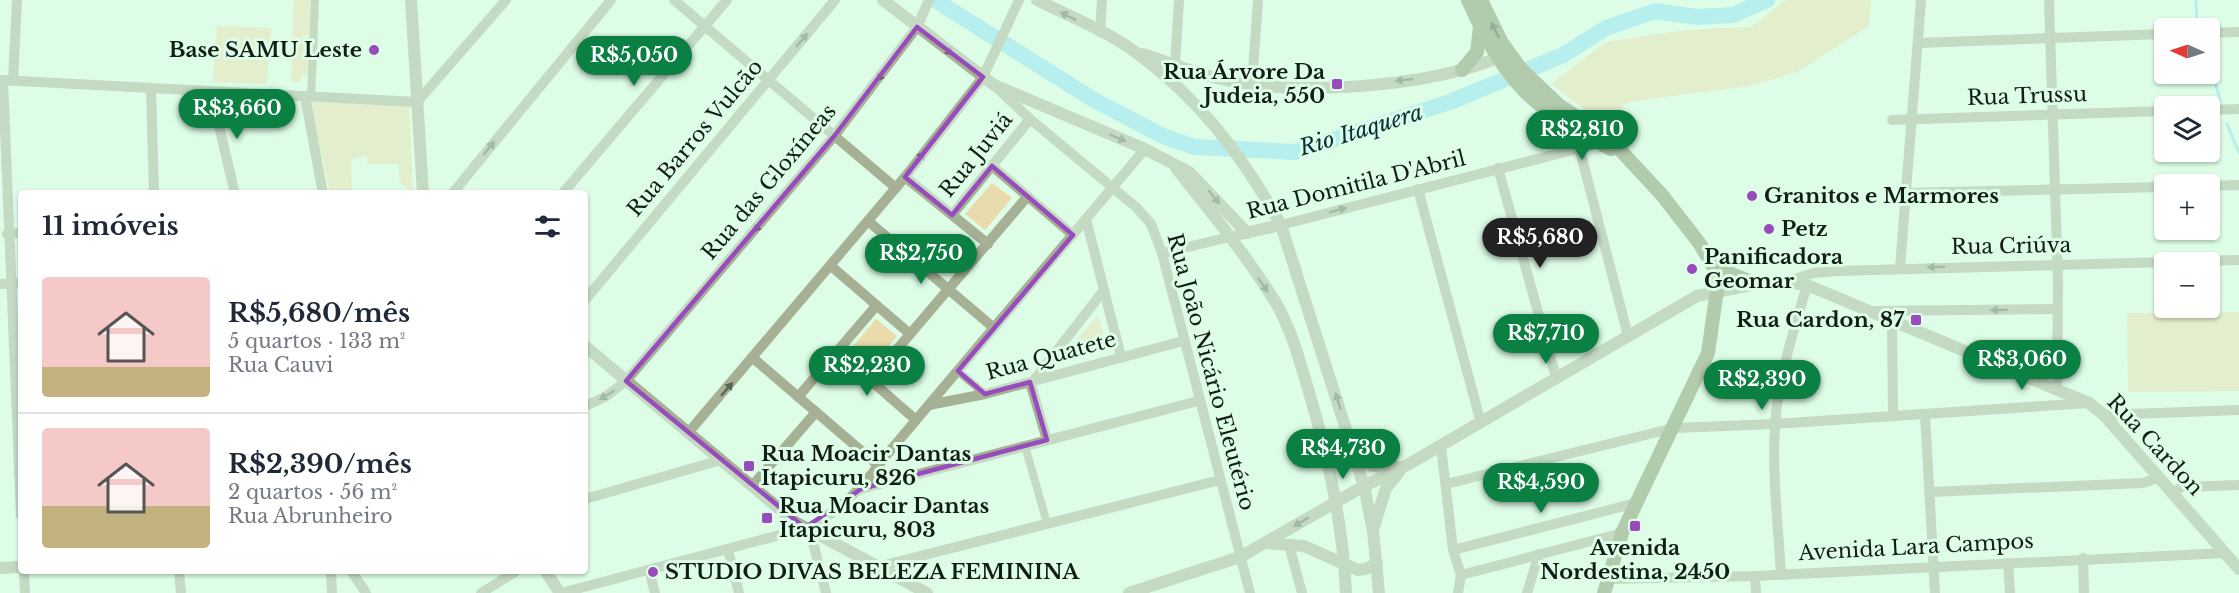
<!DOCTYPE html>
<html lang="pt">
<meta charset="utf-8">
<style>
:root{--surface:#fff;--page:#f6f6f7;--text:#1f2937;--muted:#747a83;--line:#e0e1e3;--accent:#0b8043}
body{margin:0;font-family:"Libre Baskerville",serif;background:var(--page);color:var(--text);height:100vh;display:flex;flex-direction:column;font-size:22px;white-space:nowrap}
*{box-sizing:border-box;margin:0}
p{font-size:20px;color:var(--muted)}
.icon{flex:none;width:33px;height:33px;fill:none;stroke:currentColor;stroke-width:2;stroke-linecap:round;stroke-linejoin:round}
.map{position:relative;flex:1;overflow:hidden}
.panel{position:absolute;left:18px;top:190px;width:570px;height:384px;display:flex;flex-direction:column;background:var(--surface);border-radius:6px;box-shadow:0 2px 4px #0004}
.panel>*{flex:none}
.needle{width:39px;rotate:273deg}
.tools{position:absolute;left:2154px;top:18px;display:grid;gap:12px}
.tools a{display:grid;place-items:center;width:66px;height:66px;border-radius:6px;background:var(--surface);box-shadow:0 2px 4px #0004;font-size:30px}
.price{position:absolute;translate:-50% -51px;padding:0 14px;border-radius:21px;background:var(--accent);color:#fff;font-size:20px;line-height:39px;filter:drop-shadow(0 2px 3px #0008)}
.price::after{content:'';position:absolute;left:50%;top:36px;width:18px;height:14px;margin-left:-9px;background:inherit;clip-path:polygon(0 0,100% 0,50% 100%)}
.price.current{background:#222;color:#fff}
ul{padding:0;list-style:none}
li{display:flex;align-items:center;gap:18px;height:150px;padding:0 24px}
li+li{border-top:2px solid var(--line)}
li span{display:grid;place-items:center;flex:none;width:168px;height:120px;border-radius:6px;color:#555}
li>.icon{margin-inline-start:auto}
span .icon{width:72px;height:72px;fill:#fffc;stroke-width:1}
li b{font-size:26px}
h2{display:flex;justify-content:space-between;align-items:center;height:72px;padding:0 24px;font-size:26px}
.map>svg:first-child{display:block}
.green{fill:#eadbac}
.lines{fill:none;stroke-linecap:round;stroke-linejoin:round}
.stream{stroke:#87def7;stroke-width:3}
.river{stroke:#87def7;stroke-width:16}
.pedestrian{stroke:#a6b094;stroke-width:8}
.minor{stroke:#a6b094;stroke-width:10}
.tertiary{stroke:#a6b094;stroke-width:12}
.secondary{stroke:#818f66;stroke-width:14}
.oneway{fill:#5c6655}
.oneway2{fill:#3e4b36}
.marked{fill:none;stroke:#974bbc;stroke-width:4.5;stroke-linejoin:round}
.poi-dot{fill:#974bbc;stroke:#ddfde7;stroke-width:2}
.labels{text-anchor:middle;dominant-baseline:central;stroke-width:6;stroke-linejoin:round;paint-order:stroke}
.poi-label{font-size:21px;font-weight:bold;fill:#121d16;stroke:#ddfde7;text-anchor:start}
.street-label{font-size:21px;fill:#121d16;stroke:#ddfde7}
.water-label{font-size:22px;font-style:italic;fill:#06313b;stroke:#ddfde7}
</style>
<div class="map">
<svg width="2239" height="593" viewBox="0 0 2239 593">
<rect width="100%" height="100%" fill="#ddfde7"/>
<g class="green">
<polygon points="294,0 314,0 313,35 303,35 302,37 318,38 316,75 301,75 301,82 291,82"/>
<polygon points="1786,0 1871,0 1869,26 1797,72 1749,86 1627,102 1608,127 1551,84 1606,42 1685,30 1751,27"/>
<polygon points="217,26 271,28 267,84 213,82"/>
<polygon points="310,102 409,104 413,193 400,182 398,164 368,164 366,156 351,159 352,193 330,193"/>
<polygon points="992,183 1012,198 985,230 965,214"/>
<polygon points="2239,312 2239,391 2128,392 2127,313"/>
<polygon points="1098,315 1107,349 1058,362"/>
<polygon points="876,319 897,336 870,368 850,350"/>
</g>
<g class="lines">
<g class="stream">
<polyline points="2196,0 2197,24"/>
<polyline points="2210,63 2220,100"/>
<polyline points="2227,124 2239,153"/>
</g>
<polyline class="river" points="935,0 1094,100 1163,136 1194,147 1295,152 1450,102 1563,55 1606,28 1655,11 1697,17 1733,15 1767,0"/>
<g class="pedestrian">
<polyline points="311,97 315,0"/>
<polyline points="958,371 985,394"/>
<polyline points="1025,446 1047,523"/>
</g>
<g class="minor">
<polyline points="674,0 896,188"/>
<polyline points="2049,0 2058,283 2057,389"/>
<polyline points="1100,32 1102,0"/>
<polyline points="2210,33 2239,32"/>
<polyline points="1918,43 2164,34"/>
<polyline points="1175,65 1179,0"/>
<polyline points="0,80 417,102 506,0"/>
<polyline points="3,80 21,515"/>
<polyline points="13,81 17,0"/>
<polyline points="1252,85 1258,0"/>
<polyline points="997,88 1030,119 1136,207 1151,224 1162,253 1250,593"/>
<polyline points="151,89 154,194"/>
<polyline points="211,92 235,194"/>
<polyline points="305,96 323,194"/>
<polyline points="2210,110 2239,109"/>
<polyline points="1892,120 2164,111"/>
<polyline points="1579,147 1628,336"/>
<polyline points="1559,152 1581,123"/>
<polyline points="992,166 1073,235"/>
<polyline points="1498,168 1556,377"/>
<polyline points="905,177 988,244"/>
<polyline points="2210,186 2239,185"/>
<polyline points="1418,189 1481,423"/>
<polyline points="1905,193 2164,187"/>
<polyline points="452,194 611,0"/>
<polyline points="562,194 727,0"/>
<polyline points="952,215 1030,119"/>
<polyline points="1086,219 1121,357"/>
<polyline points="868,221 994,328"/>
<polyline points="1281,225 1600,143"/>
<polyline points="7,234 21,233"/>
<polyline points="1162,253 1230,237"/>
<polyline points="831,266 910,334"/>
<polyline points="1900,268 1921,0"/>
<polyline points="1785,282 1814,273 1838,271 2239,260"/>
<polyline points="0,284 21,283"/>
<polyline points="585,300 835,0"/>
<polyline points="1873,311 2058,309"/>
<polyline points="1892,319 1893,415"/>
<polyline points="837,351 916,420"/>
<polyline points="753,358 879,466"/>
<polyline points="1034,380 1104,290"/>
<polyline points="870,381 1027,197"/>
<polyline points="1030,382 1047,440"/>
<polyline points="798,397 876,306"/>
<polyline points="929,405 985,394 1183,341"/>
<polyline points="585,406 605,397 626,381 835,135 917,27 929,0"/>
<polyline points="1925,414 1935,593"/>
<polyline points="2104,415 2239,410"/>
<polyline points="688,433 905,177 983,77 1019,0"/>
<polyline points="1441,446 1453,550 1461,575 1458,593"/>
<polyline points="1446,484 1674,428 1775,424 2088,403"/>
<polyline points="752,486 816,412"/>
<polyline points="861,489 1198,401"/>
<polyline points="1930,492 2143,483 2160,477"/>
<polyline points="2173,492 2182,487 2239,485"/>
<polyline points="585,499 721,460"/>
<polyline points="810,531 826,593"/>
<polyline points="1289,545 1302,593"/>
<polyline points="728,550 739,593"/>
<polyline points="1453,550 1636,503"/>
<polyline points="2083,558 2084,593"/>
<polyline points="2008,563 2010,593"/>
<polyline points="877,567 1220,480"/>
<polyline points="649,570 655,593"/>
<polyline points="24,572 25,593"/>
<polyline points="179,572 181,593"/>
<polyline points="331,572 332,593"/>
<polyline points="352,572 366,593"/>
<path d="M1781,574c-3,-49 -9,-100 -6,-149 3,-47 19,-95 32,-140"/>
<polyline points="1461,575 1622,533"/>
<polyline points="1755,576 1756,593"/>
<polyline points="1608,579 1755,576 2225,553"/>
<polyline points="481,593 515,572"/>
<path d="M561,593l249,-66c32,-18 53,-40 74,-69l261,-309"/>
<polyline points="1527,593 1539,554"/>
</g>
<g class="tertiary">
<polyline points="411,0 423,194"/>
<polyline points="883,0 994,85 1145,149 1189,172 1247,233"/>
<path d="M1037,0c32,16 68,30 97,51 66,48 108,104 147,174l83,261 9,45 6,62"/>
<path d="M1143,54c27,9 54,20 82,26 74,16 202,7 272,-22"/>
<path d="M1176,168c35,44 71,88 100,135 16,28 24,59 33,89 20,67 34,132 37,201"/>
<polyline points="1240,234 1281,225"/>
<polyline points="585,346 795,522 927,593"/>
<polyline points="1355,457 1372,466 1396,467"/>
<polyline points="1374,527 1386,488 1400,471"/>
<polyline points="1265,543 1304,546 1358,570 1366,569 1377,563"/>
<polyline points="0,568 21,567"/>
<polyline points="546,572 560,593"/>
<polyline points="1129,593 1240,557 1364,486 1409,464 1697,296 1756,284 1785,282 1807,285 2089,403 2104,415 2239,569"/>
</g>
<g class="secondary">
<path d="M1468,0c37,82 63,108 143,149"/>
<polyline points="1481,0 1502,43 1521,69 1559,105 1609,138 1662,195 1700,244 1714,268 1717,290 1708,353 1622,533 1604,593"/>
<polyline points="1462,70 1477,52 1480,27"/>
<polyline points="1711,259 1729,273 1756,284"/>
</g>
</g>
<defs><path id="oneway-solid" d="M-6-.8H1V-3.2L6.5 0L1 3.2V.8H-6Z" transform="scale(1.5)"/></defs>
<g class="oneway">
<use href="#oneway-solid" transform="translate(1068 16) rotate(-153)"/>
<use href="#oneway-solid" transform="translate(802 40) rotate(-50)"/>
<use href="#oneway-solid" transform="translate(946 49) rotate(38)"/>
<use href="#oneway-solid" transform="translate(882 74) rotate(127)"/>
<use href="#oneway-solid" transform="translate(1404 80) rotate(174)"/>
<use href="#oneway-solid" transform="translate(1118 138) rotate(23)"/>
<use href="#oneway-solid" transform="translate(489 148) rotate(-51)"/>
<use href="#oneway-solid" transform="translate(919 159) rotate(-52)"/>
<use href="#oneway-solid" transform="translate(1214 197) rotate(51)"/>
<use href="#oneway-solid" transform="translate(1338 210) rotate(-15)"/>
<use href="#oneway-solid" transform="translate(759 225) rotate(130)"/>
<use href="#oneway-solid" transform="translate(1936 267) rotate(179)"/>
<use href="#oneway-solid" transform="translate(1263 285) rotate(55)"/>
<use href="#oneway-solid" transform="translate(1999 310) rotate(179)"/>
<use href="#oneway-solid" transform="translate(727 389) rotate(-49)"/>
<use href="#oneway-solid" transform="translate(607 395) rotate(149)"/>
<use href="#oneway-solid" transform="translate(1338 401) rotate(-107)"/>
<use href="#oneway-solid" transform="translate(1301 522) rotate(149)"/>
</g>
<use class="oneway2" href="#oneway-solid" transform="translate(1495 30) rotate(-118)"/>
<path d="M0 0H2239V593H0ZM917,27l66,50 -78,100 47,38 40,-49 81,69 -115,136 27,23 45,-12 17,58 -186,49 -56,39 -179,-147 209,-246z" fill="#ddfde7" fill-opacity=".55" fill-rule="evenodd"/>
<path class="marked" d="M917,27l66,50 -78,100 47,38 40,-49 81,69 -115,136 27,23 45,-12 17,58 -186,49 -56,39 -179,-147 209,-246z"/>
<g class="poi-dot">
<circle cx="374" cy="50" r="6"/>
<rect x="1331" y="78" width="12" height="12" rx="3"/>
<circle cx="1752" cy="196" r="6"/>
<circle cx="1769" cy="229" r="6"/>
<circle cx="1692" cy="269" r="6"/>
<rect x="1910" y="314" width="12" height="12" rx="3"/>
<rect x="743" y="460" width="12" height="12" rx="3"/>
<rect x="761" y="512" width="12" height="12" rx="3"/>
<rect x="1629" y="520" width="12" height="12" rx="3"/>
<circle cx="653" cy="572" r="6"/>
</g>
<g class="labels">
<g class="poi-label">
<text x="362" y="50" text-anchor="end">Base SAMU Leste</text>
<text x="1325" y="72" text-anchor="end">Rua Árvore Da<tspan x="1325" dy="24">Judeia, 550</tspan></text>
<text x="1764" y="196">Granitos e Marmores</text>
<text x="1781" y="229">Petz</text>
<text x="1704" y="257">Panificadora<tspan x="1704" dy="24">Geomar</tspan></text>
<text x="1904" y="320" text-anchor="end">Rua Cardon, 87</text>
<text x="761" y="454">Rua Moacir Dantas<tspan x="761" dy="24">Itapicuru, 826</tspan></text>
<text x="779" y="506">Rua Moacir Dantas<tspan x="779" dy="24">Itapicuru, 803</tspan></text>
<text x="1635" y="548" text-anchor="middle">Avenida<tspan x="1635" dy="24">Nordestina, 2450</tspan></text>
<text x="665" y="572">STUDIO DIVAS BELEZA FEMININA</text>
</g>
<g class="street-label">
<text transform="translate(2027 96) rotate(-2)">Rua Trussu</text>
<text transform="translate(695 138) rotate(-50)">Rua Barros Vulcão</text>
<text transform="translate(976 155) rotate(-51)">Rua Juviá</text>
<text transform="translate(769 182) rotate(-50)">Rua das Gloxíneas</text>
<text transform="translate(1356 185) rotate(-14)">Rua Domitila D'Abril</text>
<text transform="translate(2011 246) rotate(-1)">Rua Criúva</text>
<text transform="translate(1051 356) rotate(-15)">Rua Quatete</text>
<text transform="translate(1211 372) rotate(75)">Rua João Nicário Eleutério</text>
<text transform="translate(2155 445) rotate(47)">Rua Cardon</text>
<text transform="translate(1916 547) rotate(-3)">Avenida Lara Campos</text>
</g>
<g class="water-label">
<text transform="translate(1361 130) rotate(-17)">Rio Itaquera</text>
</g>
</g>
</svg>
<div class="tools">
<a><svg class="needle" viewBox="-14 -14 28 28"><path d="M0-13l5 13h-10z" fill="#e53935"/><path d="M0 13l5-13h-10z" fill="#747a83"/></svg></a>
<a><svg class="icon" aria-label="layers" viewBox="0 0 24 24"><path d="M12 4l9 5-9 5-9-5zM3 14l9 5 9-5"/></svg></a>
<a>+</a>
<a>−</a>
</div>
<b class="price" style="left:634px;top:87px">R$5,050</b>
<b class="price" style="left:237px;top:140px">R$3,660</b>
<b class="price" style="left:1582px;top:161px">R$2,810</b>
<b class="price current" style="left:1540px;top:269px">R$5,680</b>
<b class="price" style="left:921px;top:285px">R$2,750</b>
<b class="price" style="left:1546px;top:365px">R$7,710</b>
<b class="price" style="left:2022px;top:391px">R$3,060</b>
<b class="price" style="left:867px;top:397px">R$2,230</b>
<b class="price" style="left:1762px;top:411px">R$2,390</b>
<b class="price" style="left:1343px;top:480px">R$4,730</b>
<b class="price" style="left:1541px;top:514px">R$4,590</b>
<section class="panel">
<h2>11 imóveis<svg class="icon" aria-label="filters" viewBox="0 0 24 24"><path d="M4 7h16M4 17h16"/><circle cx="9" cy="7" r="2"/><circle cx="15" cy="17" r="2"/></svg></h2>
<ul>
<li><span style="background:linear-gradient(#f6c9c9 75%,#c2b280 0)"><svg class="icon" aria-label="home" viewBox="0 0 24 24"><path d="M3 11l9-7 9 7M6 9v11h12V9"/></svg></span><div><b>R$5,680/mês</b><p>5 quartos · 133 m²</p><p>Rua Cauvi</p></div></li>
<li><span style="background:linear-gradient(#f6c9c9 65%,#c2b280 0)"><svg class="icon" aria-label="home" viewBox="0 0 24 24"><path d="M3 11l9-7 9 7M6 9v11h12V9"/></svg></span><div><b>R$2,390/mês</b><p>2 quartos · 56 m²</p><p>Rua Abrunheiro</p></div></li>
</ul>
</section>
</div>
